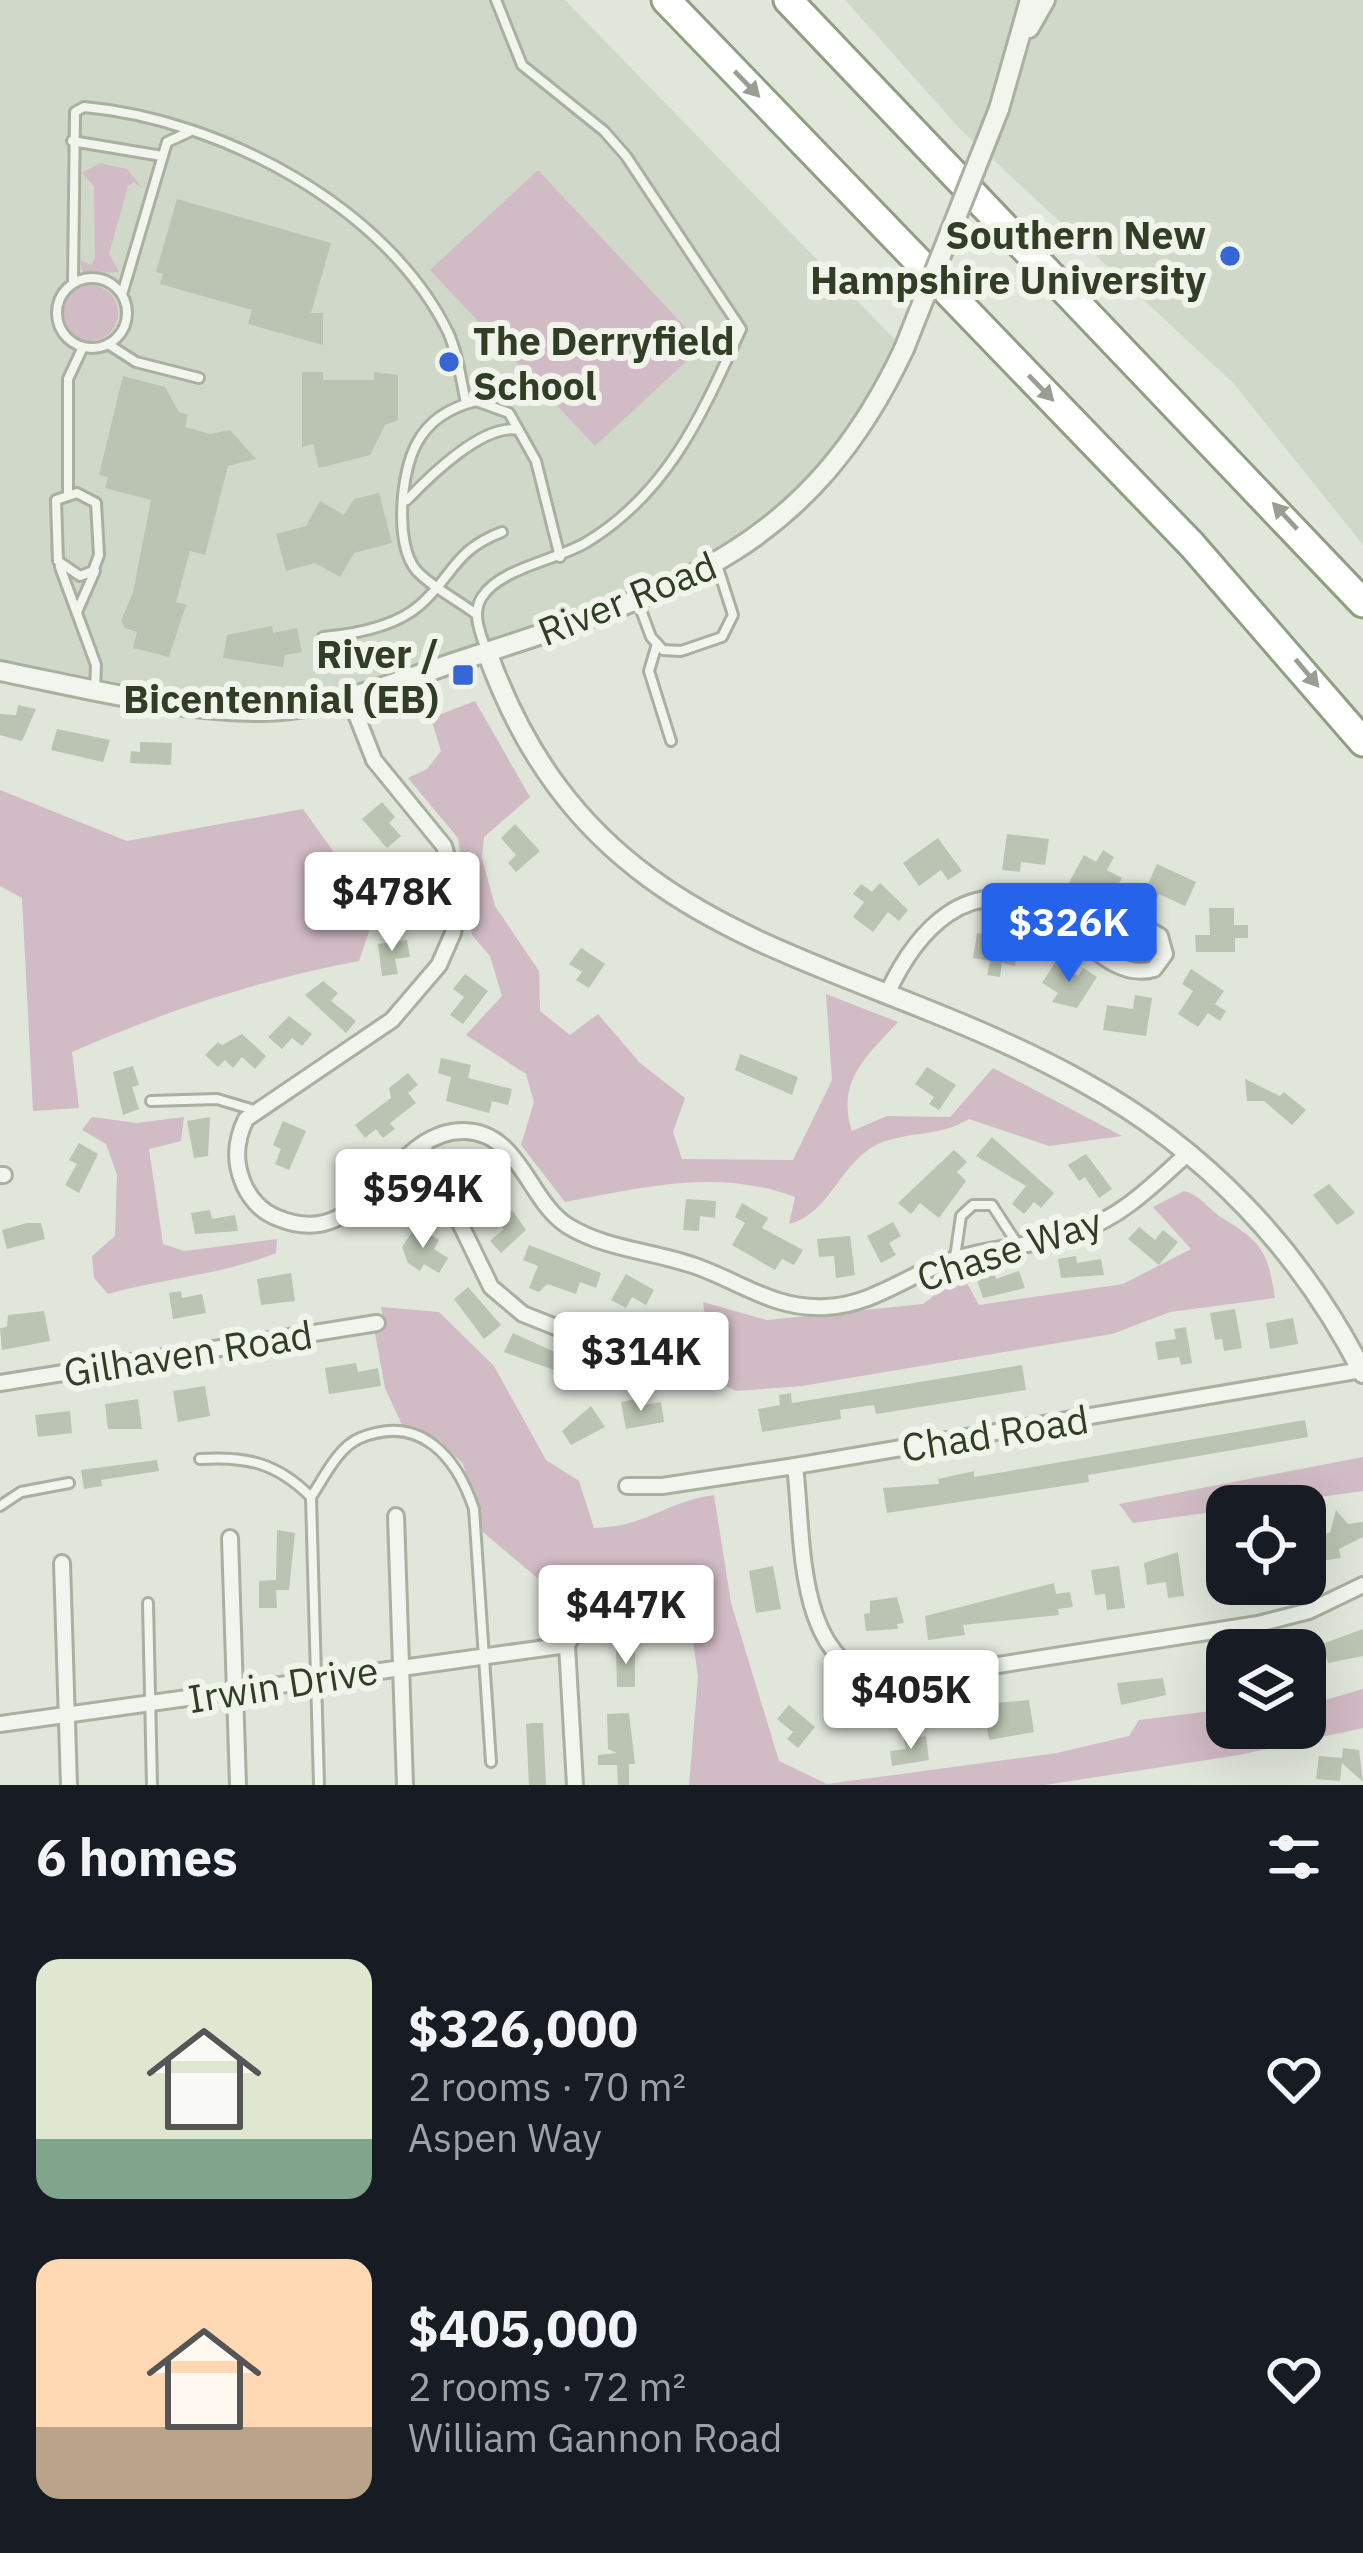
<!DOCTYPE html>
<meta charset="utf-8">
<style>
:root{--surface:#171b24;--page:#242831;--text:#f1f3f6;--muted:#9ea1a6;--accent:#2563eb}
body{margin:0;font-family:"IBM Plex Sans",sans-serif;background:var(--page);color:var(--text);height:100vh;display:flex;flex-direction:column;font-size:45px;white-space:nowrap}
*{box-sizing:border-box;margin:0}
p{font-size:39px;color:var(--muted)}
.icon{flex:none;width:66px;height:66px;fill:none;stroke:currentColor;stroke-width:2;stroke-linecap:round;stroke-linejoin:round}
.map{position:relative;height:1785px;overflow:hidden}
.details{display:flex;flex-direction:column;background:var(--surface);flex:1}
.details>*{flex:none}
.tools{position:absolute;left:1206px;top:1485px;display:grid;gap:24px}
.tools a{display:grid;place-items:center;width:120px;height:120px;border-radius:24px;background:var(--surface);box-shadow:0 12px 48px #0002;font-size:60px}
.price{position:absolute;translate:-50% -102px;padding:0 27px;border-radius:12px;background:#fff;color:#222;font-size:39px;line-height:78px;filter:drop-shadow(0 3px 6px #0008)}
.price::after{content:'';position:absolute;left:50%;top:72px;width:36px;height:27px;margin-left:-18px;background:inherit;clip-path:polygon(0 0,100% 0,50% 100%)}
.price.on{background:var(--accent);color:#fff}
ul{padding:0;list-style:none}
li{display:flex;align-items:center;gap:36px;height:300px;padding:0 36px}
li span{display:grid;place-items:center;flex:none;width:336px;height:240px;border-radius:24px;color:#555}
li>.icon{margin-inline-start:auto}
span .icon{width:144px;height:144px;fill:#fffc;stroke-width:1}
li b{font-size:51px}
h2{display:flex;justify-content:space-between;align-items:center;height:144px;padding:0 36px;font-size:51px}
.map>svg:first-child{display:block}
.built{fill:#d0d9c9}
.green{fill:#d1bbc4}
.building{fill:#bbc3b2}
.lines{fill:none;stroke-linecap:round;stroke-linejoin:round}
.service-casing{stroke:#a9b0a0;stroke-width:14}
.minor-casing{stroke:#a9b0a0;stroke-width:20}
.tertiary-casing{stroke:#a9b0a0;stroke-width:24}
.motorway-casing{stroke:#919e81;stroke-width:33}
.service{stroke:#f1f5ee;stroke-width:8}
.minor{stroke:#f1f5ee;stroke-width:14}
.tertiary{stroke:#f1f5ee;stroke-width:18}
.motorway{stroke:#fff;stroke-width:27}
.tertiary-bridge-casing{stroke:#a9b0a0;stroke-width:24;stroke-linecap:butt}
.tertiary-bridge{stroke:#f1f5ee;stroke-width:18}
.oneway{fill:#989e92}
.poi-dot{fill:#3665d5;stroke:#f0f4ea;stroke-width:4.5}
.labels{text-anchor:middle;dominant-baseline:central;stroke-width:12;stroke-linejoin:round;paint-order:stroke}
.poi-label{font-size:39px;font-weight:bold;fill:#313d24;stroke:#f0f4ea;text-anchor:end}
.street-label{font-size:39px;fill:#313d24;stroke:#f0f4ea}
</style>
<div class="map">
<svg width="1363" height="1785" viewBox="0 0 1363 1785">
<rect width="100%" height="100%" fill="#e1e6db"/>
<g class="built">
<polygon points="0,0 565,0 904,349 852,442 740,551 487,652 264,711 0,671"/>
<polygon points="845,0 1363,0 1363,545 1234,384 959,128"/>
</g>
<g class="green">
<polygon points="100,163 127,169 143,189 134,182 128,186 109,254 119,272 83,274 80,260 91,265 95,258 94,186 82,173"/>
<polygon points="538,170 703,346 595,446 430,270"/>
<circle cx="90" cy="313" r="28"/>
<path d="M475,701l55,96 -46,40 -2,21 13,48 44,65 1,40 30,24 28,-21 42,49 45,35 -12,34 9,27 111,1 39,-80 -6,-86 72,28c-32,35 -62,59 -46,109l35,-15 63,1 43,-49 129,68 -73,10 -80,-27c-29,18 -62,12 -91,25 -38,18 -48,70 -89,80l6,-27c-77,-29 -151,-10 -230,5l-44,-57 13,-43 -8,-28 -60,-39 36,-39 -12,-40 -18,-21 -14,-97 -50,-60 19,-9 14,-18 -10,-33z"/>
<path d="M0,790l127,51 176,-32 73,102 -17,50c-100,19 -194,50 -287,91l7,56 -46,3 -11,-213 -22,-12z"/>
<path d="M92,1117l45,6 47,-6 -3,24 -32,8 14,95 21,7 93,-12 -1,14c-53,22 -113,25 -168,41l-14,-16 -2,-22 23,-20 2,-61 -11,-31 -24,-14z"/>
<path d="M1184,1191c19,5 24,19 40,28 39,24 44,34 51,79l-105,14 -58,22 -310,52 -66,5 -61,-29 35,-7 -7,-53 64,18 156,-16 39,-30 17,31 144,-21 68,-35 -38,-42z"/>
<path d="M381,1307l58,5 55,54 52,94 33,21 15,47c53,-1 70,-26 120,-33l17,108 48,158 48,23 230,-31 72,-17 10,-16 88,-11v19h78v-22l58,-17v39l-124,27 -194,30h-356l9,-108 -13,-94 -31,-13 -55,11 -16,-9h-22l-7,7 1,14 -72,-61 -20,-68 -24,-24 -37,-15 -17,-37 -10,-55 10,-4z"/>
<polygon points="1363,1457 1363,1491 1133,1523 1119,1504"/>
</g>
<g class="building">
<polygon points="177,199 331,243 311,313 323,313 323,345 248,324 252,310 160,284 163,274 156,272"/>
<polygon points="302,372 323,372 323,380 374,380 374,372 398,375 398,420 385,425 370,455 319,468 313,444 302,447"/>
<polygon points="123,376 165,387 179,412 188,415 185,427 210,434 230,430 256,459 228,466 205,555 190,551 176,602 186,605 169,657 133,648 137,632 125,628 121,621 133,592 151,500 105,488 108,477 99,475"/>
<polygon points="379,493 392,543 354,553 340,577 315,563 286,571 276,534 306,526 320,501 344,515 354,499"/>
<polygon points="272,626 273,633 297,628 302,652 285,655 283,667 223,658 227,635"/>
<polygon points="18,705 36,709 22,741 0,735 0,714 16,715"/>
<polygon points="57,729 110,740 103,762 51,750"/>
<polygon points="140,742 172,743 171,765 130,763 131,751 140,752"/>
<polygon points="382,802 395,817 389,823 401,836 387,848 362,819"/>
<polygon points="515,824 540,851 516,872 508,863 516,855 501,838"/>
<polygon points="1007,834 1049,839 1045,865 1021,862 1020,872 1002,870"/>
<polygon points="938,838 962,871 948,880 941,870 919,886 903,863"/>
<polygon points="1103,850 1114,857 1107,870 1122,878 1110,899 1087,886 1080,898 1065,890 1084,855 1096,862"/>
<polygon points="1157,864 1196,882 1185,906 1159,894 1156,901 1143,895"/>
<polygon points="880,883 908,910 899,921 888,912 873,932 853,917 864,902 853,894 861,884 872,892"/>
<polygon points="1209,908 1234,908 1234,925 1248,925 1248,938 1235,938 1235,952 1196,952 1195,935 1210,935"/>
<polygon points="1006,923 1022,926 1015,966 1002,963 1000,977 987,975 990,961 973,958 977,933 1003,937"/>
<polygon points="398,933 399,941 407,940 410,957 395,959 398,974 382,976 378,944 386,943 385,935"/>
<polygon points="581,948 605,964 589,988 576,980 582,972 569,964"/>
<polygon points="1056,961 1078,976 1083,968 1097,977 1077,1008 1052,1002 1058,993 1042,983"/>
<polygon points="1191,969 1224,991 1215,1004 1226,1011 1220,1021 1208,1013 1198,1027 1178,1014 1193,991 1182,984"/>
<polygon points="465,974 488,991 463,1024 450,1015 464,997 453,989"/>
<polygon points="323,981 338,993 331,1001 356,1021 346,1033 305,995"/>
<polygon points="1135,995 1152,998 1146,1036 1103,1030 1107,1005 1133,1009"/>
<polygon points="289,1016 312,1034 302,1046 292,1038 282,1049 268,1037"/>
<polygon points="242,1034 266,1056 255,1069 242,1057 233,1068 225,1060 218,1067 205,1055 218,1042 222,1045"/>
<polygon points="740,1054 798,1077 792,1095 735,1070"/>
<polygon points="441,1058 471,1065 468,1078 512,1089 508,1105 492,1101 489,1113 446,1101 451,1077 438,1073"/>
<polygon points="133,1066 139,1085 132,1087 139,1109 123,1115 113,1072"/>
<polygon points="927,1067 956,1085 939,1110 929,1104 934,1097 915,1084"/>
<polygon points="408,1073 418,1085 408,1093 416,1103 390,1123 395,1129 383,1138 376,1129 365,1138 355,1125 391,1098 389,1088"/>
<polygon points="1245,1079 1280,1096 1284,1092 1306,1110 1292,1125 1264,1101 1247,1101"/>
<polygon points="210,1117 208,1156 194,1158 187,1121"/>
<polygon points="283,1121 306,1131 289,1170 275,1164 281,1149 273,1145"/>
<polygon points="992,1137 1054,1193 1041,1208 1034,1202 1024,1214 1012,1204 1026,1186 976,1156"/>
<polygon points="79,1143 98,1154 79,1193 65,1185 77,1164 69,1160"/>
<polygon points="954,1150 967,1162 957,1172 966,1181 939,1218 920,1203 911,1214 898,1203"/>
<polygon points="1086,1154 1112,1189 1099,1198 1085,1177 1079,1181 1068,1165"/>
<polygon points="486,1162 503,1195 489,1201 482,1187 473,1191 464,1173"/>
<polygon points="1329,1184 1355,1213 1337,1225 1313,1195"/>
<polygon points="686,1199 716,1201 715,1218 700,1216 699,1231 683,1230"/>
<polygon points="742,1203 768,1218 762,1228 803,1250 794,1265 782,1259 775,1270 732,1245 745,1223 735,1217"/>
<polygon points="210,1210 212,1219 235,1215 238,1231 195,1234 191,1213"/>
<polygon points="512,1210 526,1230 501,1253 490,1241 504,1229 498,1223"/>
<polygon points="893,1222 901,1236 889,1243 896,1255 881,1263 867,1236"/>
<polygon points="27,1223 41,1223 45,1239 7,1249 2,1230"/>
<polygon points="416,1226 439,1240 434,1249 448,1258 439,1273 424,1264 420,1271 408,1263 402,1247"/>
<polygon points="1139,1227 1155,1240 1163,1230 1178,1242 1159,1265 1128,1239"/>
<polygon points="850,1236 855,1275 836,1278 834,1256 819,1257 817,1239"/>
<polygon points="529,1245 601,1273 596,1288 580,1282 576,1294 547,1284 539,1292 529,1288 538,1266 523,1260"/>
<polygon points="1076,1256 1077,1263 1101,1259 1104,1275 1061,1278 1058,1259"/>
<polygon points="994,1271 996,1279 1019,1271 1025,1288 983,1298 976,1277"/>
<polygon points="291,1273 295,1301 261,1305 257,1279"/>
<polygon points="626,1274 654,1290 646,1305 632,1297 626,1308 611,1300"/>
<polygon points="468,1287 501,1325 484,1339 454,1299"/>
<polygon points="181,1291 182,1298 202,1294 206,1313 173,1319 169,1293"/>
<polygon points="1235,1309 1242,1348 1224,1351 1222,1339 1215,1340 1210,1313"/>
<polygon points="44,1311 50,1341 2,1350 0,1328 7,1327 8,1315"/>
<polygon points="686,1318 694,1345 638,1356 634,1340 660,1335 657,1324"/>
<polygon points="1293,1318 1298,1344 1270,1349 1266,1323"/>
<polygon points="1186,1327 1192,1363 1181,1365 1179,1357 1158,1360 1155,1342 1176,1339 1174,1329"/>
<polygon points="513,1333 561,1355 554,1370 504,1352"/>
<polygon points="356,1363 358,1372 378,1368 381,1386 329,1394 325,1368"/>
<polygon points="1022,1365 1026,1390 876,1414 874,1405 840,1410 841,1419 762,1432 758,1409 780,1405 779,1395 791,1393 792,1403"/>
<polygon points="205,1386 210,1416 178,1422 173,1391"/>
<polygon points="641,1398 643,1405 661,1402 664,1422 626,1429 621,1402"/>
<polygon points="138,1399 142,1429 108,1429 105,1404"/>
<polygon points="591,1406 605,1427 571,1445 562,1431"/>
<polygon points="70,1411 72,1433 38,1437 35,1415"/>
<polygon points="1305,1420 1308,1437 1088,1475 1089,1482 887,1513 883,1488 939,1484 938,1479 974,1471 974,1477"/>
<polygon points="157,1460 159,1471 101,1480 102,1486 84,1489 81,1470"/>
<polygon points="1336,1510 1348,1524 1363,1522 1363,1537 1339,1549 1341,1558 1320,1561 1316,1535 1330,1533"/>
<polygon points="277,1530 295,1533 289,1590 276,1590 277,1608 259,1608 259,1581 276,1580"/>
<polygon points="1178,1552 1184,1596 1168,1598 1166,1582 1147,1585 1144,1563"/>
<polygon points="773,1566 781,1609 756,1613 749,1571"/>
<polygon points="1119,1566 1125,1608 1107,1610 1105,1594 1095,1595 1091,1570"/>
<polygon points="660,1582 669,1609 640,1617 632,1590"/>
<polygon points="1054,1583 1056,1594 1070,1592 1073,1607 1058,1609 1059,1615 963,1625 965,1635 928,1640 925,1616"/>
<polygon points="897,1597 904,1623 897,1624 898,1629 866,1631 864,1614 870,1613 870,1601"/>
<polygon points="1363,1629 1363,1656 1328,1663 1322,1644"/>
<polygon points="635,1647 635,1687 617,1687 616,1648"/>
<polygon points="1163,1678 1166,1695 1121,1705 1117,1683"/>
<polygon points="1029,1700 1034,1732 989,1740 983,1704"/>
<polygon points="789,1705 815,1727 798,1748 787,1739 793,1732 777,1719"/>
<polygon points="629,1713 635,1764 629,1764 629,1785 618,1785 617,1765 598,1765 598,1755 617,1753 608,1749 607,1714"/>
<polygon points="533,1723 543,1723 546,1785 529,1785 526,1724"/>
<polygon points="926,1736 929,1760 892,1766 890,1751 906,1749 904,1739"/>
<polygon points="1343,1748 1359,1750 1363,1782 1342,1763 1340,1781 1316,1779 1319,1756 1342,1758"/>
</g>
<g class="lines">
<g class="service-casing">
<g id="service">
<polyline points="72,141 162,156"/>
<circle cx="92" cy="313" r="35"/>
<path d="M73,282l2,-170 9,-5c136,12 302,99 364,225 10,22 13,48 18,71"/>
<polyline points="123,291 167,142 189,132"/>
<polyline points="108,344 136,362 199,378"/>
<polyline points="68,493 68,379 83,347"/>
<polygon points="77,493 96,503 99,555 93,571 80,576 58,561 56,500"/>
<path d="M407,500c23,-24 77,-77 111,-70"/>
<polyline points="60,567 96,665 95,689"/>
<polyline points="638,602 651,637 663,650 681,651 722,637 733,615 717,565"/>
<polyline points="77,612 95,571"/>
<path d="M476,614c-18,-14 -45,-27 -60,-44 -22,-27 -15,-99 1,-127 12,-23 35,-36 59,-42l33,12 27,48 24,96"/>
<path d="M323,637c33,-3 72,-10 97,-32 34,-30 34,-55 82,-73"/>
<polyline points="657,644 649,671 671,741"/>
<path d="M486,650c-5,-16 -15,-36 -4,-53 18,-29 76,-37 105,-55 82,-50 115,-128 154,-213l-115,-173 -22,-25 -82,-66 -26,-65"/>
<polyline points="151,1101 217,1099 254,1110"/>
<polyline points="955,1257 961,1216 973,1205 992,1205 1018,1245"/>
<path d="M200,1459c47,-3 77,4 111,38l8,288"/>
<path d="M311,1497c13,-19 27,-50 49,-59 61,-25 97,20 114,71l17,253"/>
<polyline points="0,1506 21,1492 69,1483"/>
<polyline points="148,1603 152,1785"/>
</g>
</g>
<g class="minor-casing">
<g id="minor">
<path d="M349,696l25,64 70,86 15,52 -6,35 -14,32 -47,55 -146,99c-10,20 -12,40 -4,61 6,17 19,32 36,38 88,37 110,-88 186,-87 56,1 64,70 104,95 39,24 87,25 130,41 44,16 78,43 128,40 45,-2 77,-29 118,-44 43,-16 90,-16 133,-31 45,-15 76,-47 110,-78"/>
<path d="M887,994c29,-63 81,-123 158,-82 36,19 66,69 109,57l11,-15 -5,-18 -16,-9 -64,9"/>
<polyline points="423,1147 491,1287 523,1314 591,1341"/>
<polyline points="0,1175 4,1175"/>
<polyline points="0,1383 377,1323"/>
<path d="M795,1466c9,74 -1,196 89,217l374,-59 51,-13 54,-26"/>
<polyline points="627,1486 662,1486 795,1466 1362,1370"/>
<polyline points="396,1516 405,1785"/>
<polyline points="230,1538 238,1785"/>
<polyline points="62,1563 69,1785"/>
<polyline points="0,1724 567,1645"/>
<polyline points="575,1785 567,1645 587,1613"/>
</g>
</g>
<g class="tertiary-casing">
<g id="tertiary">
<polyline points="1029,28 1045,0"/>
<polyline points="999,109 1030,0"/>
<path d="M487,652c107,300 353,295 596,430 122,67 217,167 280,291"/>
<path d="M0,671c85,17 173,40 260,40 69,0 138,-30 202,-51 204,-66 344,-103 442,-311"/>
</g>
</g>
<g class="motorway-casing">
<g id="motorway">
<polyline points="666,0 1192,545 1363,742"/>
<polyline points="788,0 1363,603"/>
</g>
</g>
<use href="#service" class="service"/>
<use href="#minor" class="minor"/>
<use href="#tertiary" class="tertiary"/>
<use href="#motorway" class="motorway"/>
<g class="tertiary-bridge-casing">
<polyline id="tertiary-bridge" points="904,349 999,109"/>
</g>
<use href="#tertiary-bridge" class="tertiary-bridge"/>
</g>
<defs><path id="oneway-solid" d="M-6-.8H1V-3.2L6.5 0L1 3.2V.8H-6Z" transform="scale(3)"/></defs>
<g class="oneway">
<use href="#oneway-solid" transform="translate(747 84) rotate(46)"/>
<use href="#oneway-solid" transform="translate(1041 388) rotate(46)"/>
<use href="#oneway-solid" transform="translate(1285 516) rotate(-133)"/>
<use href="#oneway-solid" transform="translate(1307 673) rotate(50)"/>
</g>
<g class="poi-dot">
<circle cx="1230" cy="256" r="12"/>
<circle cx="449" cy="362" r="12"/>
<rect x="451" y="663" width="24" height="24" rx="6"/>
</g>
<g class="labels">
<g class="poi-label">
<text x="1206" y="234">Southern New<tspan x="1206" dy="45">Hampshire University</tspan></text>
<text x="473" y="340" text-anchor="start">The Derryfield<tspan x="473" dy="45">School</tspan></text>
<text x="439" y="653">River /<tspan x="439" dy="45">Bicentennial (EB)</tspan></text>
</g>
<g class="street-label">
<text transform="translate(627 598) rotate(-22)">River Road</text>
<text transform="translate(1009 1249) rotate(-18)">Chase Way</text>
<text transform="translate(188 1353) rotate(-9)">Gilhaven Road</text>
<text transform="translate(995 1433) rotate(-9)">Chad Road</text>
<text transform="translate(283 1684) rotate(-9)">Irwin Drive</text>
</g>
</g>
</svg>
<div class="tools">
<a><svg class="icon" aria-label="locate" viewBox="0 0 24 24"><circle cx="12" cy="12" r="6"/><path d="M12 2v4M12 18v4M2 12h4M18 12h4"/></svg></a>
<a><svg class="icon" aria-label="layers" viewBox="0 0 24 24"><path d="M12 4l9 5-9 5-9-5zM3 14l9 5 9-5"/></svg></a>
</div>
<b class="price" style="left:392px;top:954px">$478K</b>
<b class="price on" style="left:1069px;top:985px">$326K</b>
<b class="price" style="left:423px;top:1251px">$594K</b>
<b class="price" style="left:641px;top:1414px">$314K</b>
<b class="price" style="left:626px;top:1667px">$447K</b>
<b class="price" style="left:911px;top:1752px">$405K</b>
</div>
<section class="details">
<h2>6 homes<svg class="icon" aria-label="filters" viewBox="0 0 24 24"><path d="M4 7h16M4 17h16"/><circle cx="9" cy="7" r="2"/><circle cx="15" cy="17" r="2"/></svg></h2>
<ul>
<li><span style="background:linear-gradient(#dfe7d0 75%,#7fa58c 0)"><svg class="icon" aria-label="home" viewBox="0 0 24 24"><path d="M3 11l9-7 9 7M6 9v11h12V9"/></svg></span><div><b>$326,000</b><p>2 rooms · 70 m²</p><p>Aspen Way</p></div><svg class="icon" aria-label="heart" viewBox="0 0 24 24"><path d="M12 20l-8-8c-3-5 5-10 8-4 3-6 11-1 8 4z"/></svg></li>
<li><span style="background:linear-gradient(#ffd9b3 70%,#b9a48a 0)"><svg class="icon" aria-label="home" viewBox="0 0 24 24"><path d="M3 11l9-7 9 7M6 9v11h12V9"/></svg></span><div><b>$405,000</b><p>2 rooms · 72 m²</p><p>William Gannon Road</p></div><svg class="icon" aria-label="heart" viewBox="0 0 24 24"><path d="M12 20l-8-8c-3-5 5-10 8-4 3-6 11-1 8 4z"/></svg></li>
</ul>
</section>
